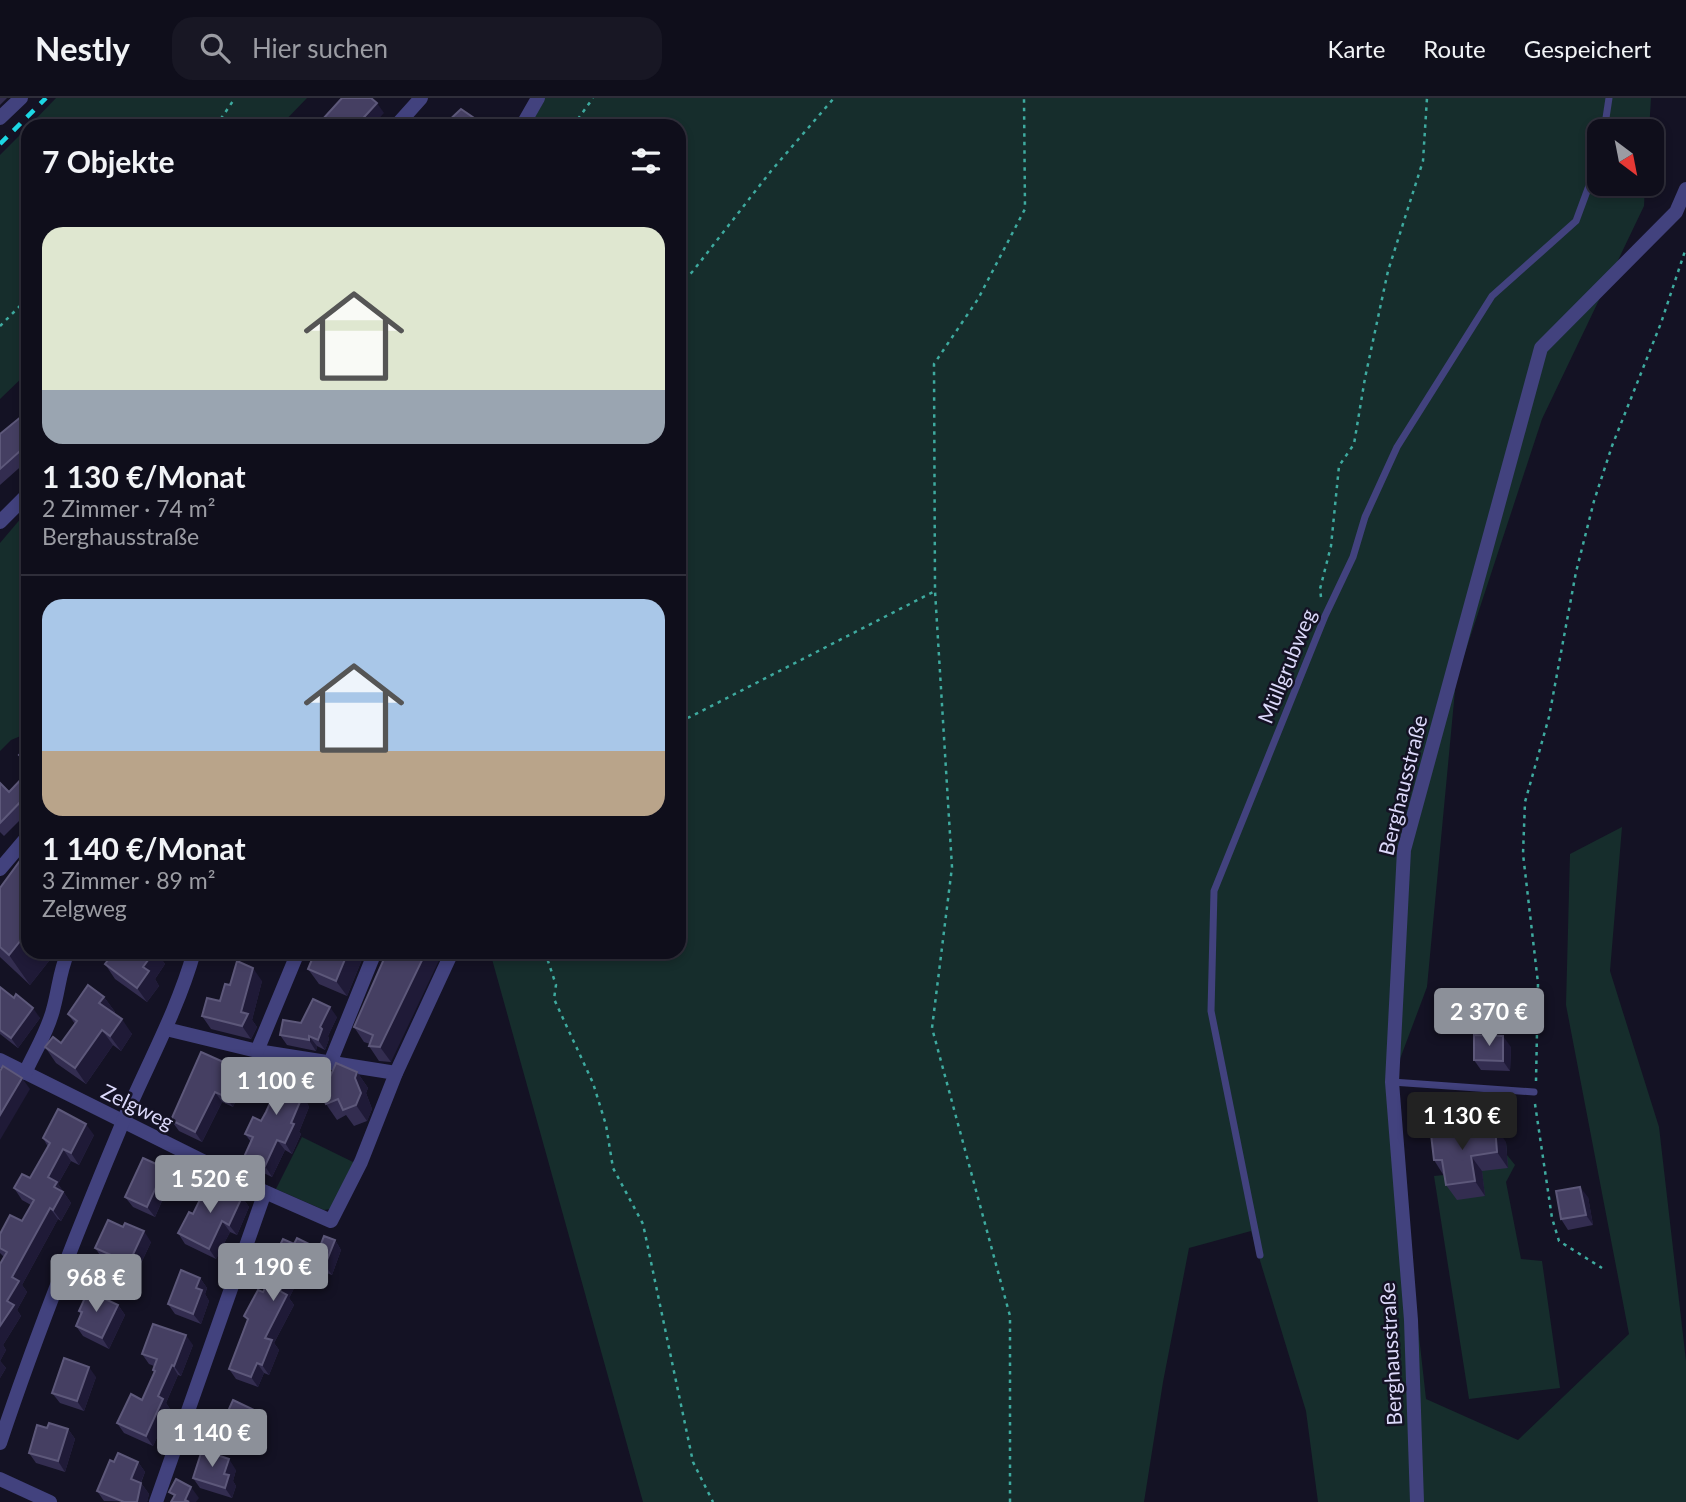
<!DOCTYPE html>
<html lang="de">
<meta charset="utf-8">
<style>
:root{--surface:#0f0e1b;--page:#181724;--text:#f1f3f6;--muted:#9b9ca3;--line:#2f2e3a;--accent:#8c9099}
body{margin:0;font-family:Lato,sans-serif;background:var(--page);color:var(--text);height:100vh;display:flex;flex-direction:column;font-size:26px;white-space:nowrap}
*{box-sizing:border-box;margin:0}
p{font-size:23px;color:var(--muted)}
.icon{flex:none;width:38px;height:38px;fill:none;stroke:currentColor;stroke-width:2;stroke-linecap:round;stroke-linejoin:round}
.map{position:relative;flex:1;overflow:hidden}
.drawer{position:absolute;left:21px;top:21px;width:665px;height:840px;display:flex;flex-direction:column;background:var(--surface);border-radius:21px;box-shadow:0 4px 10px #0003,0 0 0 2px var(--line)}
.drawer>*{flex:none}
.needle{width:46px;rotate:148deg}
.controls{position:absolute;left:1587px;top:21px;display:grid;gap:14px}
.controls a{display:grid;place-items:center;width:77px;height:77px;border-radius:14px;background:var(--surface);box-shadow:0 4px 10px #0003,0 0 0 2px var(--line);font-size:35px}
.price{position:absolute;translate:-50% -60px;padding:0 16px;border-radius:7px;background:var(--accent);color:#fff;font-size:23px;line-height:46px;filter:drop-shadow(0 2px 4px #0008)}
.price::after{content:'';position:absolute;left:50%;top:42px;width:21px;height:16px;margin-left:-10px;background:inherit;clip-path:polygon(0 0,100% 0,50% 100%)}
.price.on{background:#222;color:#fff}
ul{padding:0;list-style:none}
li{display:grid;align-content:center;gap:14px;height:371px;padding:0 21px}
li+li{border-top:2px solid var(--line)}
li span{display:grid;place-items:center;height:217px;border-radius:21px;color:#555}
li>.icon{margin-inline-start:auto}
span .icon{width:126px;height:126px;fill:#fffc;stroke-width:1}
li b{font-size:30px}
h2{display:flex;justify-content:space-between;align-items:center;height:84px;padding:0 21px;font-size:30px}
header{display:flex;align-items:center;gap:42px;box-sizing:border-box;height:98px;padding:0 35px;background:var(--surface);border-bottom:2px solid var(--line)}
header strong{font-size:33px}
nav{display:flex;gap:38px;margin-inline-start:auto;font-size:24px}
.search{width:490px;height:63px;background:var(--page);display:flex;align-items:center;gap:18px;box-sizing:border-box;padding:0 24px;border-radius:21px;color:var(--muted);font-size:26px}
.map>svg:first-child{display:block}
.green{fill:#162d2c}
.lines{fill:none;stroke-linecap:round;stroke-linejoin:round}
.path{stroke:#3eaa9f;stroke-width:2.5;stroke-dasharray:3.5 5;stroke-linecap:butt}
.lane{stroke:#42427e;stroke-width:7}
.street{stroke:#42427e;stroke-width:14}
.rail{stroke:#1cd7e4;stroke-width:4.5;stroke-dasharray:10 9;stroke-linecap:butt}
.wall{fill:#332d50}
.shaded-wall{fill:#1f1a37}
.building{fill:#453f62;stroke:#5d587a;stroke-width:2}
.labels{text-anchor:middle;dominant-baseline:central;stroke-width:5;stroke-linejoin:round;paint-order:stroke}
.street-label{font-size:21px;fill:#dcd9fa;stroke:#141224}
</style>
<header>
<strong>Nestly</strong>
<div class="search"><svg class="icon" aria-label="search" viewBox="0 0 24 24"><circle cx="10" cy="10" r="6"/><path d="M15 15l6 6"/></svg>Hier suchen</div>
<nav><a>Karte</a><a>Route</a><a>Gespeichert</a></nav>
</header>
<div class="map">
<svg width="1686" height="1404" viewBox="0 0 1686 1404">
<rect width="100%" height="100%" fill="#141224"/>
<g class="green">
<polygon points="56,0 307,0 280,28 29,28"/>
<polygon points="545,0 1651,0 1649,33 1600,33 1600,86 1645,86 1644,108 1542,321 1456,582 1427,889 1391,985 1426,1301 1518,1342 1629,1236 1566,907 1570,756 1622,729 1610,873 1659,1029 1686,1263 1686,1404 1318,1404 1306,1313 1251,1133 1189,1150 1163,1284 1144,1404 643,1404 490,854 679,854 679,28 529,28"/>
<polygon points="28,29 28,274 0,301 0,57"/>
<polygon points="28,412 28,635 11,642 0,653 0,445"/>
<polygon points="302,1039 355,1065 330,1111 324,1112 276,1091"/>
<polygon points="1506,1044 1507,1057 1515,1067 1506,1084 1521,1161 1542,1163 1560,1290 1469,1301 1434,1078 1444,1077"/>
</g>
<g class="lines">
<g class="path">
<polyline points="216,28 235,0"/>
<polyline points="573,28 593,0"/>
<polyline points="679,188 693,173 771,73 834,0"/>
<polyline points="0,228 28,200"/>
<polyline points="1321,499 1320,491 1331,448 1339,368 1354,346 1365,280 1388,173 1423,63 1427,0"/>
<polyline points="679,622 690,619 935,493"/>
<polyline points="545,854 556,887 554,901 593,985 606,1027 613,1070 643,1126 693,1364 713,1404"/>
<polyline points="1536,983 1538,885 1523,756 1525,704 1549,619 1576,474 1594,403 1612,348 1661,225 1686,150"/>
<polyline points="1535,1006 1552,1120 1559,1143 1602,1170"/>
<polyline points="1010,1404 1010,1218 932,930 952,769 935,493 934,266 978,201 1025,111 1024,0"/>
</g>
<g class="lane">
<polyline points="1604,33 1609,0"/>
<polyline points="1392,984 1534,994"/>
<polyline points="1260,1157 1211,913 1214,793 1325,518 1353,459 1365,419 1397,349 1492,198 1576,123 1600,58"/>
</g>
<g class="street">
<polyline points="0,20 21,0"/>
<polyline points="396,28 421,0"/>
<polyline points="522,28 538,0"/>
<polyline points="0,424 28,396"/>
<polyline points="0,771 28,738"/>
<polyline points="166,931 257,953 396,975"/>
<polyline points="257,953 298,854"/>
<polyline points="0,962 265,1094 331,1123 361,1064 396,975 452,854"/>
<polyline points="330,965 375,854"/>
<path d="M25,975c10,-22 24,-44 29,-67 5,-19 6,-36 14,-54"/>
<path d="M0,1345c36,-108 78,-214 122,-319 24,-57 55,-112 72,-172"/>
<polyline points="0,1381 50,1404"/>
<polyline points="156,1404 265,1094"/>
<polyline points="1417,1404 1411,1222 1392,984 1404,752 1541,250 1676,114 1686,91"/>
</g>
<polyline class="rail" points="0,46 46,0"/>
</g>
<g class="wall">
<polygon points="0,0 7,0 0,7"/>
<polygon points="474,20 480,28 443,28"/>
<polygon points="28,313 28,365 27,363 0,387 0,336"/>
<polygon points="28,674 28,714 4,738 0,734 0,685 9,694"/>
<polygon points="0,790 28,854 56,854 30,887 0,859"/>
<polygon points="125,854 163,854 159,858 165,866 155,881 159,888 147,904 115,881 105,866 121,860"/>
<polygon points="270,854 288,854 284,863 275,860"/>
<polygon points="365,854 347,898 319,886 308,871"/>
<polygon points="387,854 391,964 379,963 369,948 370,946 364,944 354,929"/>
<polygon points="262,883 252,922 257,929 251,941 211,931 202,918 220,903 230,887"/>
<polygon points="0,889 40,920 18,950 0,936"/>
<polygon points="104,899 115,914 114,915 132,936 121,953 113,947 86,986 56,965 45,949 61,945 75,926 68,916"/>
<polygon points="337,919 328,938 329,941 325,952 317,948 316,953 287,947 280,937 301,925"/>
<polygon points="1511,949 1510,973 1481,972 1474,962"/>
<polygon points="228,966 235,976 231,984 239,995 233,1009 222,1004 202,1044 179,1033 171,1022"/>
<polygon points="357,974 368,990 366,995 372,1011 367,1023 354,1028 346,1017 337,1022 326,1006"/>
<polygon points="307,979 314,989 307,1005 309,1009 299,1034 301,1036 292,1056 285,1052 272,1079 251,1069 244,1059 251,1044 245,1036 261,1023 266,1014 275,994 273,990"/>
<polygon points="94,1037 79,1067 71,1063 58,1086 71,1105 61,1123 58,1121 22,1187 27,1194 17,1212 21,1218 3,1247 6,1252 0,1263 6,1270 0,1280 0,1166 4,1159 0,1155 0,1136 22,1123 31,1107 22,1102 14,1090 30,1080 48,1049 43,1040"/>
<polygon points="1506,1044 1508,1070 1482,1073 1485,1098 1457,1102 1446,1087 1444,1078 1434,1062"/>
<polygon points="165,1070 172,1080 155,1119 133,1109 125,1099"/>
<polygon points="242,1099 249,1109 237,1137 230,1134 216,1161 185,1146 178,1135 193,1116"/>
<polygon points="1588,1099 1593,1127 1568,1132 1561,1121"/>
<polygon points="335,1142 341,1152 332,1177 315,1171 308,1185 299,1181 289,1200 294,1207 274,1245 279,1252 269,1277 264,1275 258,1289 236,1281 229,1271 248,1223 244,1218 269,1188 279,1170 273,1161 294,1146 319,1151"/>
<polygon points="151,1144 136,1176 102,1160 95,1150"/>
<polygon points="200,1180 207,1190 205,1196 209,1203 201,1226 175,1216 168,1206"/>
<polygon points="118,1207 125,1217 109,1251 83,1238 76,1228 81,1217 79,1213"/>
<polygon points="193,1247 181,1278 178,1277 166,1305 170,1311 153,1348 124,1335 117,1325 142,1302 155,1275 153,1272 154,1268 149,1266 142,1256"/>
<polygon points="96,1279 84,1313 60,1305 52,1295"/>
<polygon points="254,1312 261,1322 248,1352 215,1336 207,1326"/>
<polygon points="47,1330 68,1331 75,1341 65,1374 36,1365 29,1355"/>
<polygon points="114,1364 138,1364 145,1374 141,1385 149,1396 147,1404 104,1403 97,1393"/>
<polygon points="236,1372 233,1383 236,1388 232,1400 200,1390 193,1380"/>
</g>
<g class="shaded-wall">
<polygon points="377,5 384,15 372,28 356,28"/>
<polygon points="28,833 28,854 56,854 30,887 9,857"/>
<polygon points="153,854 163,854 159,858 165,866 155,881 159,888 147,904 137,890 143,869"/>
<polygon points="277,854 288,854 284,863"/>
<polygon points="348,854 365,854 347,898 336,883"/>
<polygon points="426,854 443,854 391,964 380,949"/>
<polygon points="253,870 262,883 252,922 257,929 251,941 242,928 241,914"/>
<polygon points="104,899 115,914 110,921 99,905"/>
<polygon points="330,909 337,919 328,938 329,941 325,952 318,942 320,929"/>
<polygon points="33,910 40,920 18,950 11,940"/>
<polygon points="122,921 132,936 121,953 110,938"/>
<polygon points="102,932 113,947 86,986 75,970"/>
<polygon points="309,938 317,948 316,953 309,942"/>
<polygon points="1503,938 1511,949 1510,973 1503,963"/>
<polygon points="228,966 235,976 231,984 224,974"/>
<polygon points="357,974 368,990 366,995 372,1011 367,1023 356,1007 355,980"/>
<polygon points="307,979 314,989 307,1005 309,1009 299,1034 301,1036 292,1056 285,1045 297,1001"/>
<polygon points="22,980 30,991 0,1042 0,1017"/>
<polygon points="232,985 239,995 233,1009 226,999"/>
<polygon points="215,994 222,1004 202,1044 195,1034"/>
<polygon points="86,1026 94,1037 79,1067 71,1055"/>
<polygon points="1495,1028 1506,1044 1508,1070 1497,1054"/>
<polygon points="277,1042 285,1052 272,1079 265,1068"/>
<polygon points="63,1051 71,1063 58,1086 71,1105 61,1123 53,1112 48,1079"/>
<polygon points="1471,1058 1482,1073 1485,1098 1475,1083"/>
<polygon points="165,1070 172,1080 155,1119 147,1109"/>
<polygon points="1580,1089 1588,1099 1593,1127 1586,1117"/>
<polygon points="242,1099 249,1109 237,1137 229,1127"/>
<polygon points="50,1110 58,1121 22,1187 27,1194 17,1212 21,1218 3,1247 6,1252 0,1263 6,1270 0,1280 0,1228 12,1179"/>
<polygon points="222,1123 230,1134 216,1161 209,1151"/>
<polygon points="144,1133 151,1144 136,1176 129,1165"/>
<polygon points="335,1142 341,1152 332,1177 325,1167"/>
<polygon points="308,1161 315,1171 308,1185 301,1175"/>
<polygon points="293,1171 299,1181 289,1200 294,1207 274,1245 279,1252 269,1277 262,1267 265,1240 280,1193"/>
<polygon points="200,1180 207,1190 205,1196 209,1203 201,1226 193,1216 196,1190"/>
<polygon points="118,1207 125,1217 109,1251 102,1240"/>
<polygon points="186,1237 193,1247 181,1278 174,1268"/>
<polygon points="257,1265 264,1275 258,1289 251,1279"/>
<polygon points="172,1267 178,1277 166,1305 170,1311 153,1348 146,1338 158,1298"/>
<polygon points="89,1269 96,1279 84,1313 77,1303"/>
<polygon points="254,1312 261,1322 248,1352 241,1341"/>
<polygon points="68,1331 75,1341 65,1374 58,1363"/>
<polygon points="229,1361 236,1372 233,1383 236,1388 232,1400 225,1390 224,1376"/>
<polygon points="138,1364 145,1374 138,1391 131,1381"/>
<polygon points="141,1385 149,1396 147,1404 137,1404"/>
<polygon points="191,1389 199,1400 196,1404 186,1404 185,1402"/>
</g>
<g class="building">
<polygon points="342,0 371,0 377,5 356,28 328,28 322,22"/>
<polygon points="461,11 474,20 466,28 443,28"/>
<polygon points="28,313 28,351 22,356 20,353 0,371 0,336"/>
<polygon points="28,648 28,665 19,657"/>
<polygon points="28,674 28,696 0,725 0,685 9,694"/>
<polygon points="19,764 28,773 28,833 9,857 0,849 0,790"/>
<polygon points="114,854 121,860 125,854 154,854 143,869 149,873 137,890 105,866"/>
<polygon points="315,854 348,854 336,883 308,871"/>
<polygon points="387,854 426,854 380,949 369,948 373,937 354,929"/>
<polygon points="237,863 253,870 241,914 248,916 242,928 202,918 207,900 220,903 225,886 230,887"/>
<polygon points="88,887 104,899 99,905 122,921 110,938 102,932 75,970 45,949 53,939 61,945 77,923 68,916"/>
<polygon points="0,889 14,900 16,896 33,910 11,940 0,932"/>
<polygon points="313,901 330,909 320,929 322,931 318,942 309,938 309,942 280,937 283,922 301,925"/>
<polygon points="1474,937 1503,938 1503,963 1474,962"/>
<polygon points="201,954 228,966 224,974 232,985 226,999 215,994 195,1034 171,1022"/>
<polygon points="336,965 357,974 355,980 361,995 356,1007 343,1012 338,1001 326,1006 317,985 330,979"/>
<polygon points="3,968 22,980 0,1017 0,973"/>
<polygon points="282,968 307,979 297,1001 302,999 291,1025 294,1026 285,1045 277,1042 265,1068 244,1059 253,1039 245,1036 253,1019 261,1023 266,1014 276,992 273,990"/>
<polygon points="58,1011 86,1026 71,1055 63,1051 48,1079 57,1084 54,1089 63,1094 53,1112 50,1110 12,1179 19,1183 7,1203 14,1207 0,1228 0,1166 7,1154 0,1150 0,1136 10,1117 22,1123 34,1102 14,1090 22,1076 30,1080 50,1045 43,1040"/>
<polygon points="1495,1028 1497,1054 1471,1058 1475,1083 1446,1087 1442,1062 1434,1062 1431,1036"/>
<polygon points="143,1060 165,1070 147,1109 125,1099"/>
<polygon points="209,1083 242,1099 229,1127 222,1123 209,1151 178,1135 189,1114 193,1116"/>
<polygon points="1580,1089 1586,1117 1561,1121 1556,1093"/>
<polygon points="108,1122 123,1129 125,1125 144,1133 129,1165 95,1150"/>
<polygon points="324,1138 335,1142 325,1167 308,1161 301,1175 293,1171 280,1193 287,1197 265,1240 272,1242 262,1267 257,1265 251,1279 229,1271 248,1221 244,1218 258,1192 263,1194 267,1187 269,1188 282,1165 273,1161 283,1141 294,1146 297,1140 319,1151"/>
<polygon points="181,1172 200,1180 196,1190 202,1192 193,1216 168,1206"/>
<polygon points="88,1193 118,1207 102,1240 76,1228 82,1214 79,1213"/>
<polygon points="153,1226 186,1237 174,1268 172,1267 158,1298 163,1301 146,1338 117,1325 131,1296 142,1302 155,1273 153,1272 157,1261 142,1256"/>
<polygon points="64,1260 89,1269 77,1303 52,1295"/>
<polygon points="233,1302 254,1312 241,1341 207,1326 213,1314 225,1320"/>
<polygon points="49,1325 68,1331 58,1363 29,1355 37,1327 47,1330"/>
<polygon points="202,1352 229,1361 224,1376 229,1377 225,1390 193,1380"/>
<polygon points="118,1355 138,1364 131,1381 141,1385 137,1404 124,1404 97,1393 110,1362 114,1364"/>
<polygon points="176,1381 191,1389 185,1402 189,1404 171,1404 175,1397 169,1394"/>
</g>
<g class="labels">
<g class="street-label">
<text transform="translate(1286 568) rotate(-68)">Müllgrubweg</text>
<text transform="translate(1402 687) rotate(-76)">Berghausstraße</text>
<text transform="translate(138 1008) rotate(26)">Zelgweg</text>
<text transform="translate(1390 1256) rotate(-93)">Berghausstraße</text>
</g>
</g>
</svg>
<div class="controls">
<a><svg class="needle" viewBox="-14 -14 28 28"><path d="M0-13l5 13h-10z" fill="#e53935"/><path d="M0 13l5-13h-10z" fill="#9b9ca3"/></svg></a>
</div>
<b class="price" style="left:1489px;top:950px">2 370 €</b>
<b class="price" style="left:276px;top:1019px">1 100 €</b>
<b class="price on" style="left:1462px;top:1054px">1 130 €</b>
<b class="price" style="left:210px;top:1117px">1 520 €</b>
<b class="price" style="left:273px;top:1205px">1 190 €</b>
<b class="price" style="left:96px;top:1216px">968 €</b>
<b class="price" style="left:212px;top:1371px">1 140 €</b>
<section class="drawer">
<h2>7 Objekte<svg class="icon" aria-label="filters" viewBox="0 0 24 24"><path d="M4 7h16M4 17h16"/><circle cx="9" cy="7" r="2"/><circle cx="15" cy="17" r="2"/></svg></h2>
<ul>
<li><span style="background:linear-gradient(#dfe7d0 75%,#9aa5b1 0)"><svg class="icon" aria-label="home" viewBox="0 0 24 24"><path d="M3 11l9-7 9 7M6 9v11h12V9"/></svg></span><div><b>1 130 €/Monat</b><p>2 Zimmer · 74 m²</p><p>Berghausstraße</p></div></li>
<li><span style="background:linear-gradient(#a9c7e8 70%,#b9a48a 0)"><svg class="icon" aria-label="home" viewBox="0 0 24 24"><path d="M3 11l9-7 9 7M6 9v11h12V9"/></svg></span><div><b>1 140 €/Monat</b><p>3 Zimmer · 89 m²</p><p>Zelgweg</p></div></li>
</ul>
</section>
</div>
